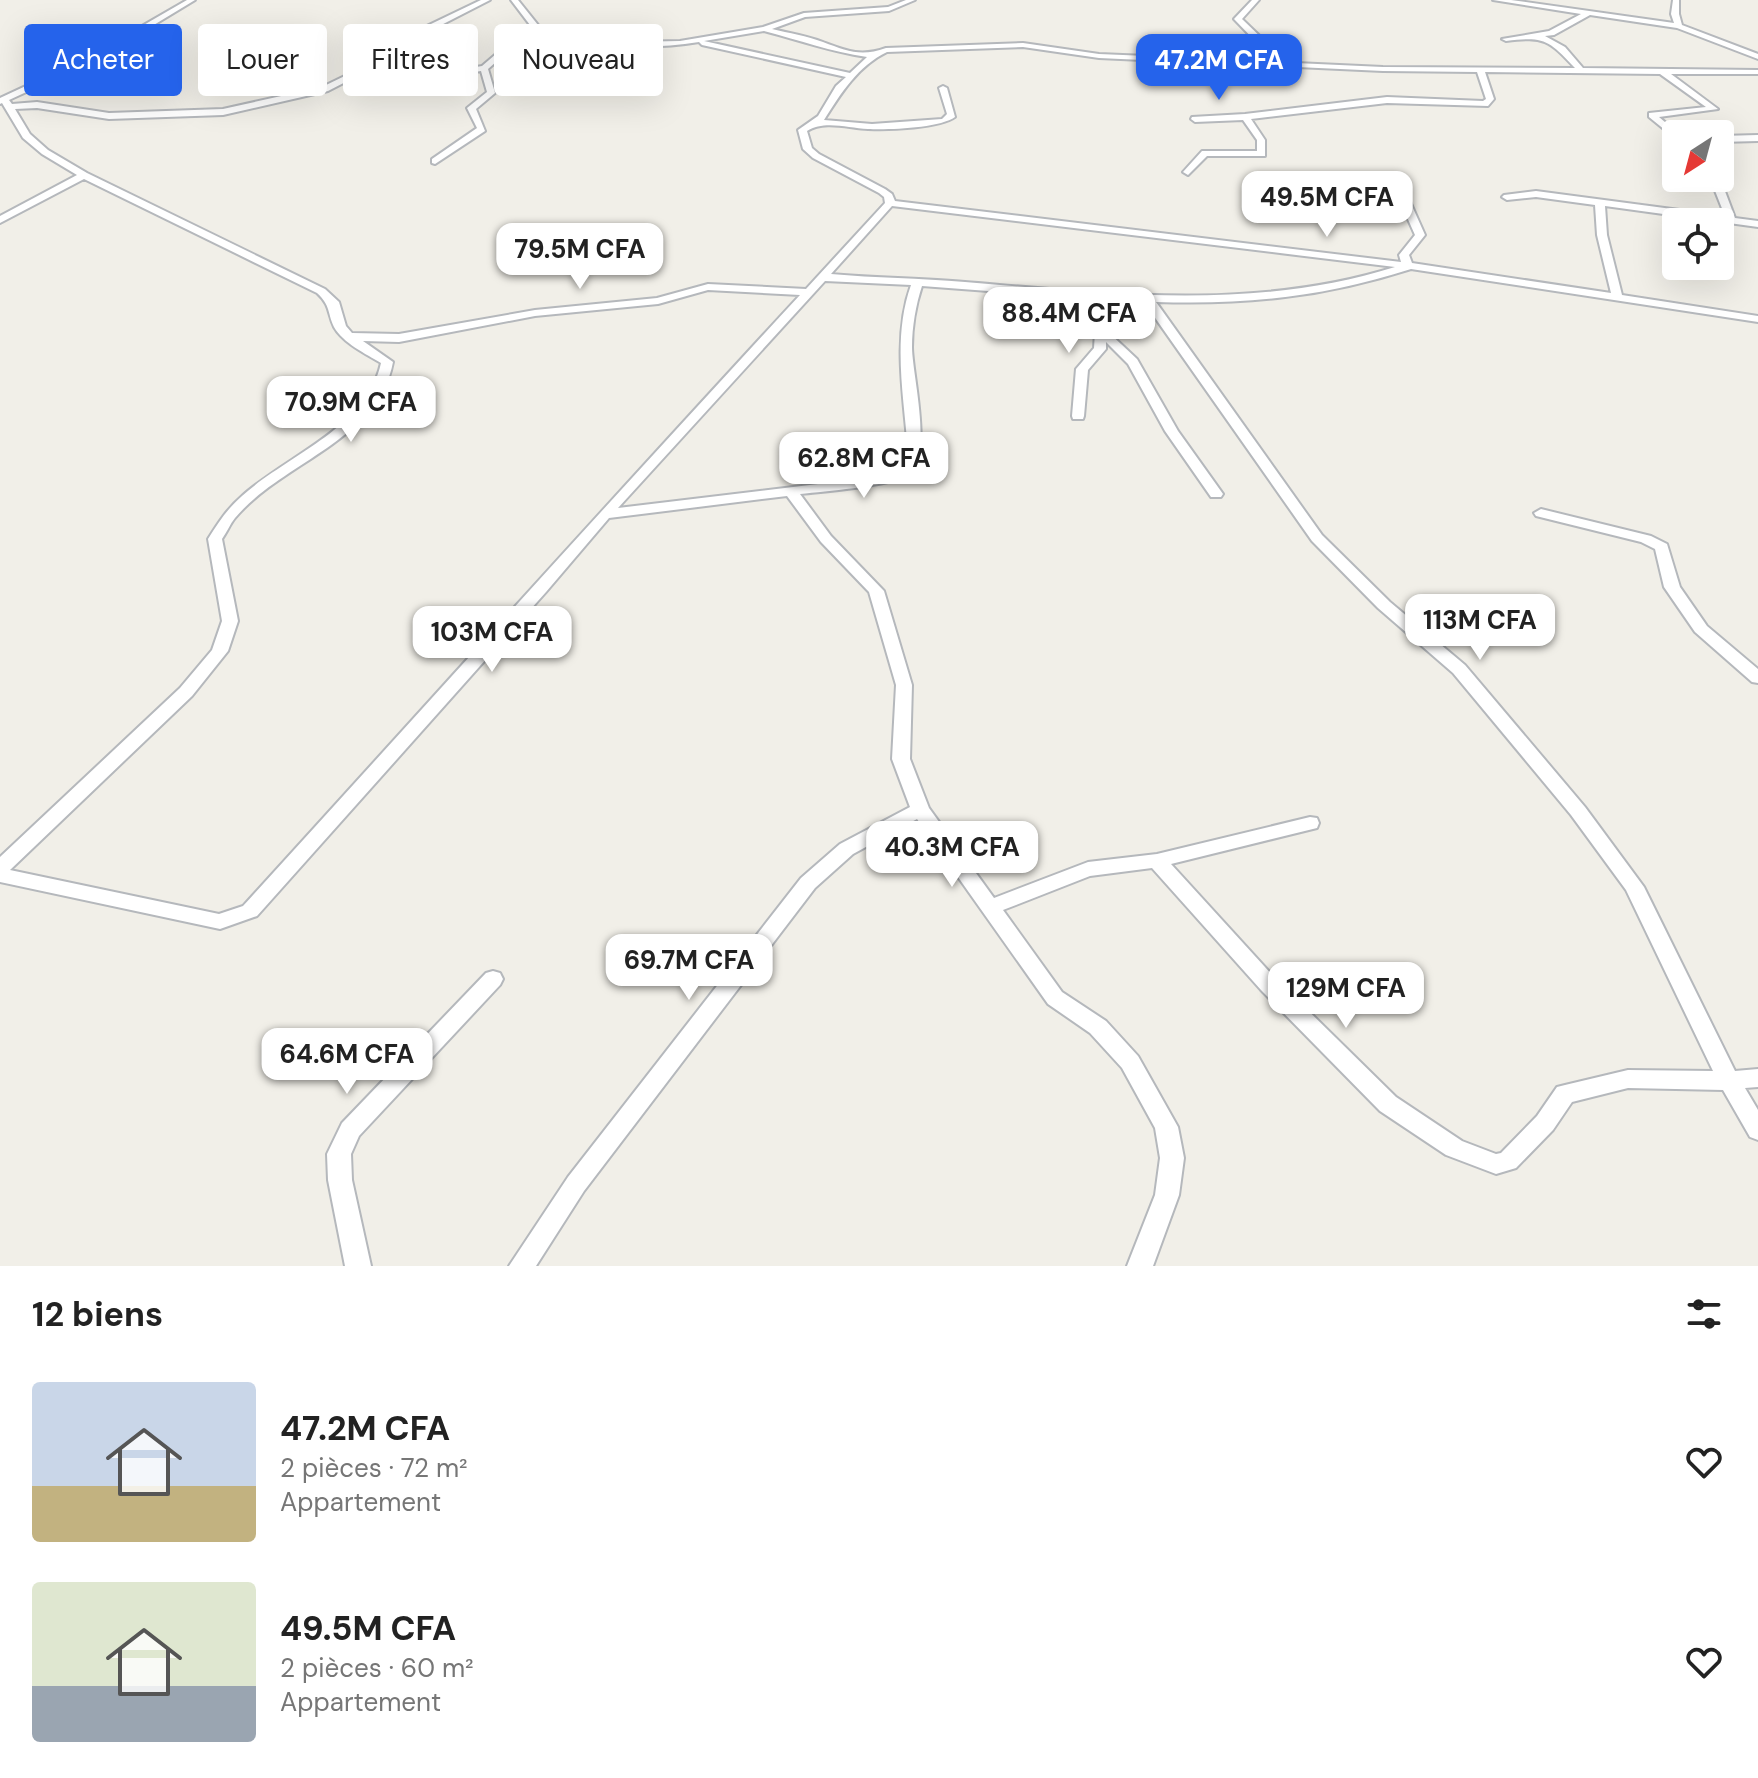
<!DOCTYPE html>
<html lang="fr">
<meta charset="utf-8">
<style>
:root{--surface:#fff;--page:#f6f6f6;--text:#222;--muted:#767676;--accent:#2563eb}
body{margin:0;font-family:"DM Sans",sans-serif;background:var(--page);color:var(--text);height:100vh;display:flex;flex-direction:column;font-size:30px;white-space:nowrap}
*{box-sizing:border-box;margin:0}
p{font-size:26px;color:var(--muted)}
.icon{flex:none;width:44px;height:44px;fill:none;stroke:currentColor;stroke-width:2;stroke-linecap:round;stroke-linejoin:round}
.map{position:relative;height:1266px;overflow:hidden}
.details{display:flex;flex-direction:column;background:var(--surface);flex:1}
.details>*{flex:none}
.top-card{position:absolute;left:24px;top:24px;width:800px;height:72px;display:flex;gap:16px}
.needle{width:52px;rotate:216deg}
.fabs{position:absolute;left:1662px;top:120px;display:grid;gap:16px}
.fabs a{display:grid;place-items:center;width:72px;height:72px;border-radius:8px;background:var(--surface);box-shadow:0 8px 32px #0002;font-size:40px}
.price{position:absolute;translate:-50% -68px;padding:0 18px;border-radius:16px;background:#fff;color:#222;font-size:26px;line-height:52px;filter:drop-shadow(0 2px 4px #0008)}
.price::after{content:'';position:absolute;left:50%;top:48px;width:24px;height:18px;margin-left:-12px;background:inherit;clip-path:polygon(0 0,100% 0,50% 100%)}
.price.current{background:var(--accent);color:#fff}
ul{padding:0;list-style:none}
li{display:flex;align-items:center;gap:24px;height:200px;padding:0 32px}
li span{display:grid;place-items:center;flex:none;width:224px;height:160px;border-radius:8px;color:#555}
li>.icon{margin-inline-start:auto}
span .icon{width:96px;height:96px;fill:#fffc;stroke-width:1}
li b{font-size:34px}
h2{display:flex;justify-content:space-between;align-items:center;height:96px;padding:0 32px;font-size:34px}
.pill{padding:0 28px;border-radius:8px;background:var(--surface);box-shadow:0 8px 32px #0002;font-size:28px;line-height:72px}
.pill.current{background:var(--accent);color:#fff}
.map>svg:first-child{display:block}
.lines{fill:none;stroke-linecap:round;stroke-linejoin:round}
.minor-casing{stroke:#b5b8bc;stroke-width:4}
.minor{fill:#fff;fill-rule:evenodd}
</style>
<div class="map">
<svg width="1758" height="1266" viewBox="0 0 1758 1266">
<rect width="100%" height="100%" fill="#f1efe8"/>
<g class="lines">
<g class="minor-casing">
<g id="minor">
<path d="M187,0h8l-99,60 -87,40 3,4 25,-2 72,11 114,-4 99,-22 33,-16 53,-36 73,-35h9l-76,39 -48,32 58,5 58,-10 48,-41 -19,-25h7l20,25 -10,9 101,8 51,-1 83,-14 41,-14 84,-6 18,-7h9l-26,11 -84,6 -33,12c17,4 35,7 51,13 24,9 38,15 63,6l137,-5 76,11 167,7 -5,-14 -27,-28 18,-19h7l-17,19 26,25 6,18 109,5 192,1c-26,-28 -31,-32 -69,-27l-4,-2 47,-8 32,-17 -88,-14h18l163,23 -3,-9 2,-14h6v14l3,11 76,29v5l-81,-31 -87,-13 -36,20 -9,1 20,11 18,21 175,2v4h-87l47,35 -59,8 20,17h-3v5l-27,-22v-4l57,-6 -46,-33 -175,-2 9,27 -6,7 -101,-3 -136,16 14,21v16h-58l-19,19 -5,-3 19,-21h55v-11l-14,-20 -48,2 -4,-3 1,-2 53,-3 142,-17 96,4 3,-2 -9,-27 -94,-1 -284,-13 -76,-11 -136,5c-29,14 -46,41 -63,68l48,4 70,-5 5,-5 -8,-26 4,-2 4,2 8,29c-15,11 -66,13 -87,12 -20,-1 -44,-9 -61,2l5,17 7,6 66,35 7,5 3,7 506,61 -2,-7 16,-20 -21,-47 5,-3 5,3 21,47 -16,20 3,8 199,30 -14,-58 -2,-30 -59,-8 -29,3 -5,-3 2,-2 32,-4 189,25 -15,-38h10l15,40 23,3v6l-153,-21 2,29 15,60 136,21v6l-347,-53c-87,28 -164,36 -255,33l166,233 68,67 75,63 120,142 59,80 91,184 23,-2v18l-13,1 13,22v30l-8,-3 -27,-47 -95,-2 -56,14 -19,28 -37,38 -20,6 -50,-19 -66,-44 -119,-121 -109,-122 -62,8 -87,34 59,82 44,29 32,35 40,71 6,31 -5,37 -26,71h-26l28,-71 5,-37 -5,-30 -33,-60 -32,-35 -42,-29 -131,-185 -64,35 -38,34 -231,303 -48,75h-27l59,-89 233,-299 39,-34 70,-37 -18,-48 4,-74 -27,-93 -48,-50 -34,-46 -178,22 -63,74 -289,324 -37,13 -220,-47v-25l180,-169 32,-38 10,-29 -14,-82c10,-16 19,-30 34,-43 45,-41 125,-68 139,-133 -15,-9 -38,-20 -47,-36 -7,-15 -3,-21 -17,-34l-233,-114 -84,44v-7l77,-41 -35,-21 -19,-16 -21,-35 -2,1v-6l90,-42zM764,31c35,9 67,21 103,26l-17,16 -146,-32zM523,38c58,5 118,14 176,4l3,3 144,32 -10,9 -18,30 -20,14 5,19 10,9 66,35 5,4 1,6 -79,86 -98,-5 -51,14 -122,12 -136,24 -47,-1 -6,-7 -7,-24 -14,-13 -238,-116 -39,-23 -18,-16 -15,-25 22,-1 72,11 114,-4 105,-24 31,-16 65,5 57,-9 6,21 -20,16 10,20 -45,31v4l3,1 50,-33 -9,-22 19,-16 -7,-24zM892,206l503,61c-140,44 -286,27 -430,15 -45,-4 -90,-4 -134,-8zM825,281l86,4c-19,53 -7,112 -3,166l-5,15 -6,5 -54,10 -225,27zM922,286l160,12 13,34 -1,16 -18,21 -4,47 1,3h10l1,-3 4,-46 18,-21v-7l22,22 37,67 46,66h10l2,-3 -45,-63 -41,-72 -31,-29 -12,-31 50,3 168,239 66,67 75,65 118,142 55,75 87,181 -85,-1 -63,15 -8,2 -20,29 -36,37 -5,1 -34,-13 -66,-44 -121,-119 -104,-114 146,-36 2,-5 -2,-5 -7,-1 -153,37 -69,8 -94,36 -65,-90 -19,-49 2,-74 -28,-94 -53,-55 -31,-42c28,-3 80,-7 104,-17 32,-13 8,-101 8,-130 0,-20 4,-43 10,-61zM708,290l92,5c-187,202 -371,407 -557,611l-24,8 -209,-44 182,-174 36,-45 10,-30 -16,-82c5,-7 8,-15 13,-21 47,-56 143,-77 158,-156l-30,-21 36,1 136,-26 123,-12z"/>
<polygon points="1758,135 1758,141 1720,142 1720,136"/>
<polygon points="1541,509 1651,536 1667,544 1680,587 1707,626 1758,669 1758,683 1752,682 1695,632 1664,587 1655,549 1641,542 1536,516 1534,513"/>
<polygon points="493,971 500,973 503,979 500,985 359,1136 351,1154 352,1180 371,1266 345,1266 328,1180 327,1154 342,1123 486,973"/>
</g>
</g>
<use href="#minor" class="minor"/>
</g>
</svg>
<div class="fabs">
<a><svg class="needle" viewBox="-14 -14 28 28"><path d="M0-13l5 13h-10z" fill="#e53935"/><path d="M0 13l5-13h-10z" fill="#767676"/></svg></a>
<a><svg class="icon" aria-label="locate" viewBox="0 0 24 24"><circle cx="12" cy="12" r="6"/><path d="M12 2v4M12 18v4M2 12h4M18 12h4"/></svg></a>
</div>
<b class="price current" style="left:1219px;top:102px">47.2M CFA</b>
<b class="price" style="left:1327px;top:239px">49.5M CFA</b>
<b class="price" style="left:580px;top:291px">79.5M CFA</b>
<b class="price" style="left:1069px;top:355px">88.4M CFA</b>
<b class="price" style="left:351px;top:444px">70.9M CFA</b>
<b class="price" style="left:864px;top:500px">62.8M CFA</b>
<b class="price" style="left:1480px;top:662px">113M CFA</b>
<b class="price" style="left:492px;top:674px">103M CFA</b>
<b class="price" style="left:952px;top:889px">40.3M CFA</b>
<b class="price" style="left:689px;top:1002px">69.7M CFA</b>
<b class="price" style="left:1346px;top:1030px">129M CFA</b>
<b class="price" style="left:347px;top:1096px">64.6M CFA</b>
<div class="top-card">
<a class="pill current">Acheter</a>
<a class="pill">Louer</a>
<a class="pill">Filtres</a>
<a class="pill">Nouveau</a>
</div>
</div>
<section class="details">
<h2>12 biens<svg class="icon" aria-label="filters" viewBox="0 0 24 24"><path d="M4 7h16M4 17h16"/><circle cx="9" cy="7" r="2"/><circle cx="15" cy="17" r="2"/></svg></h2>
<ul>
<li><span style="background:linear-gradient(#c9d6e8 65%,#c2b280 0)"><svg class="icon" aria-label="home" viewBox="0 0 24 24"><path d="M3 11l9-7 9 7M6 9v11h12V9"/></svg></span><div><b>47.2M CFA</b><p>2 pièces · 72 m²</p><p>Appartement</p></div><svg class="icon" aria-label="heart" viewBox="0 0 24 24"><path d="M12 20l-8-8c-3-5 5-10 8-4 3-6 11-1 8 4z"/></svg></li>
<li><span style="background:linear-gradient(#dfe7d0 65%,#9aa5b1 0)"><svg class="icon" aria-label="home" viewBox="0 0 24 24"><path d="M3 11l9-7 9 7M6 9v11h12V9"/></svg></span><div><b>49.5M CFA</b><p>2 pièces · 60 m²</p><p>Appartement</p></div><svg class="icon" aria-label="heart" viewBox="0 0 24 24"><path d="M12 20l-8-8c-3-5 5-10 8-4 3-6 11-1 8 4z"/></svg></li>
</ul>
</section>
